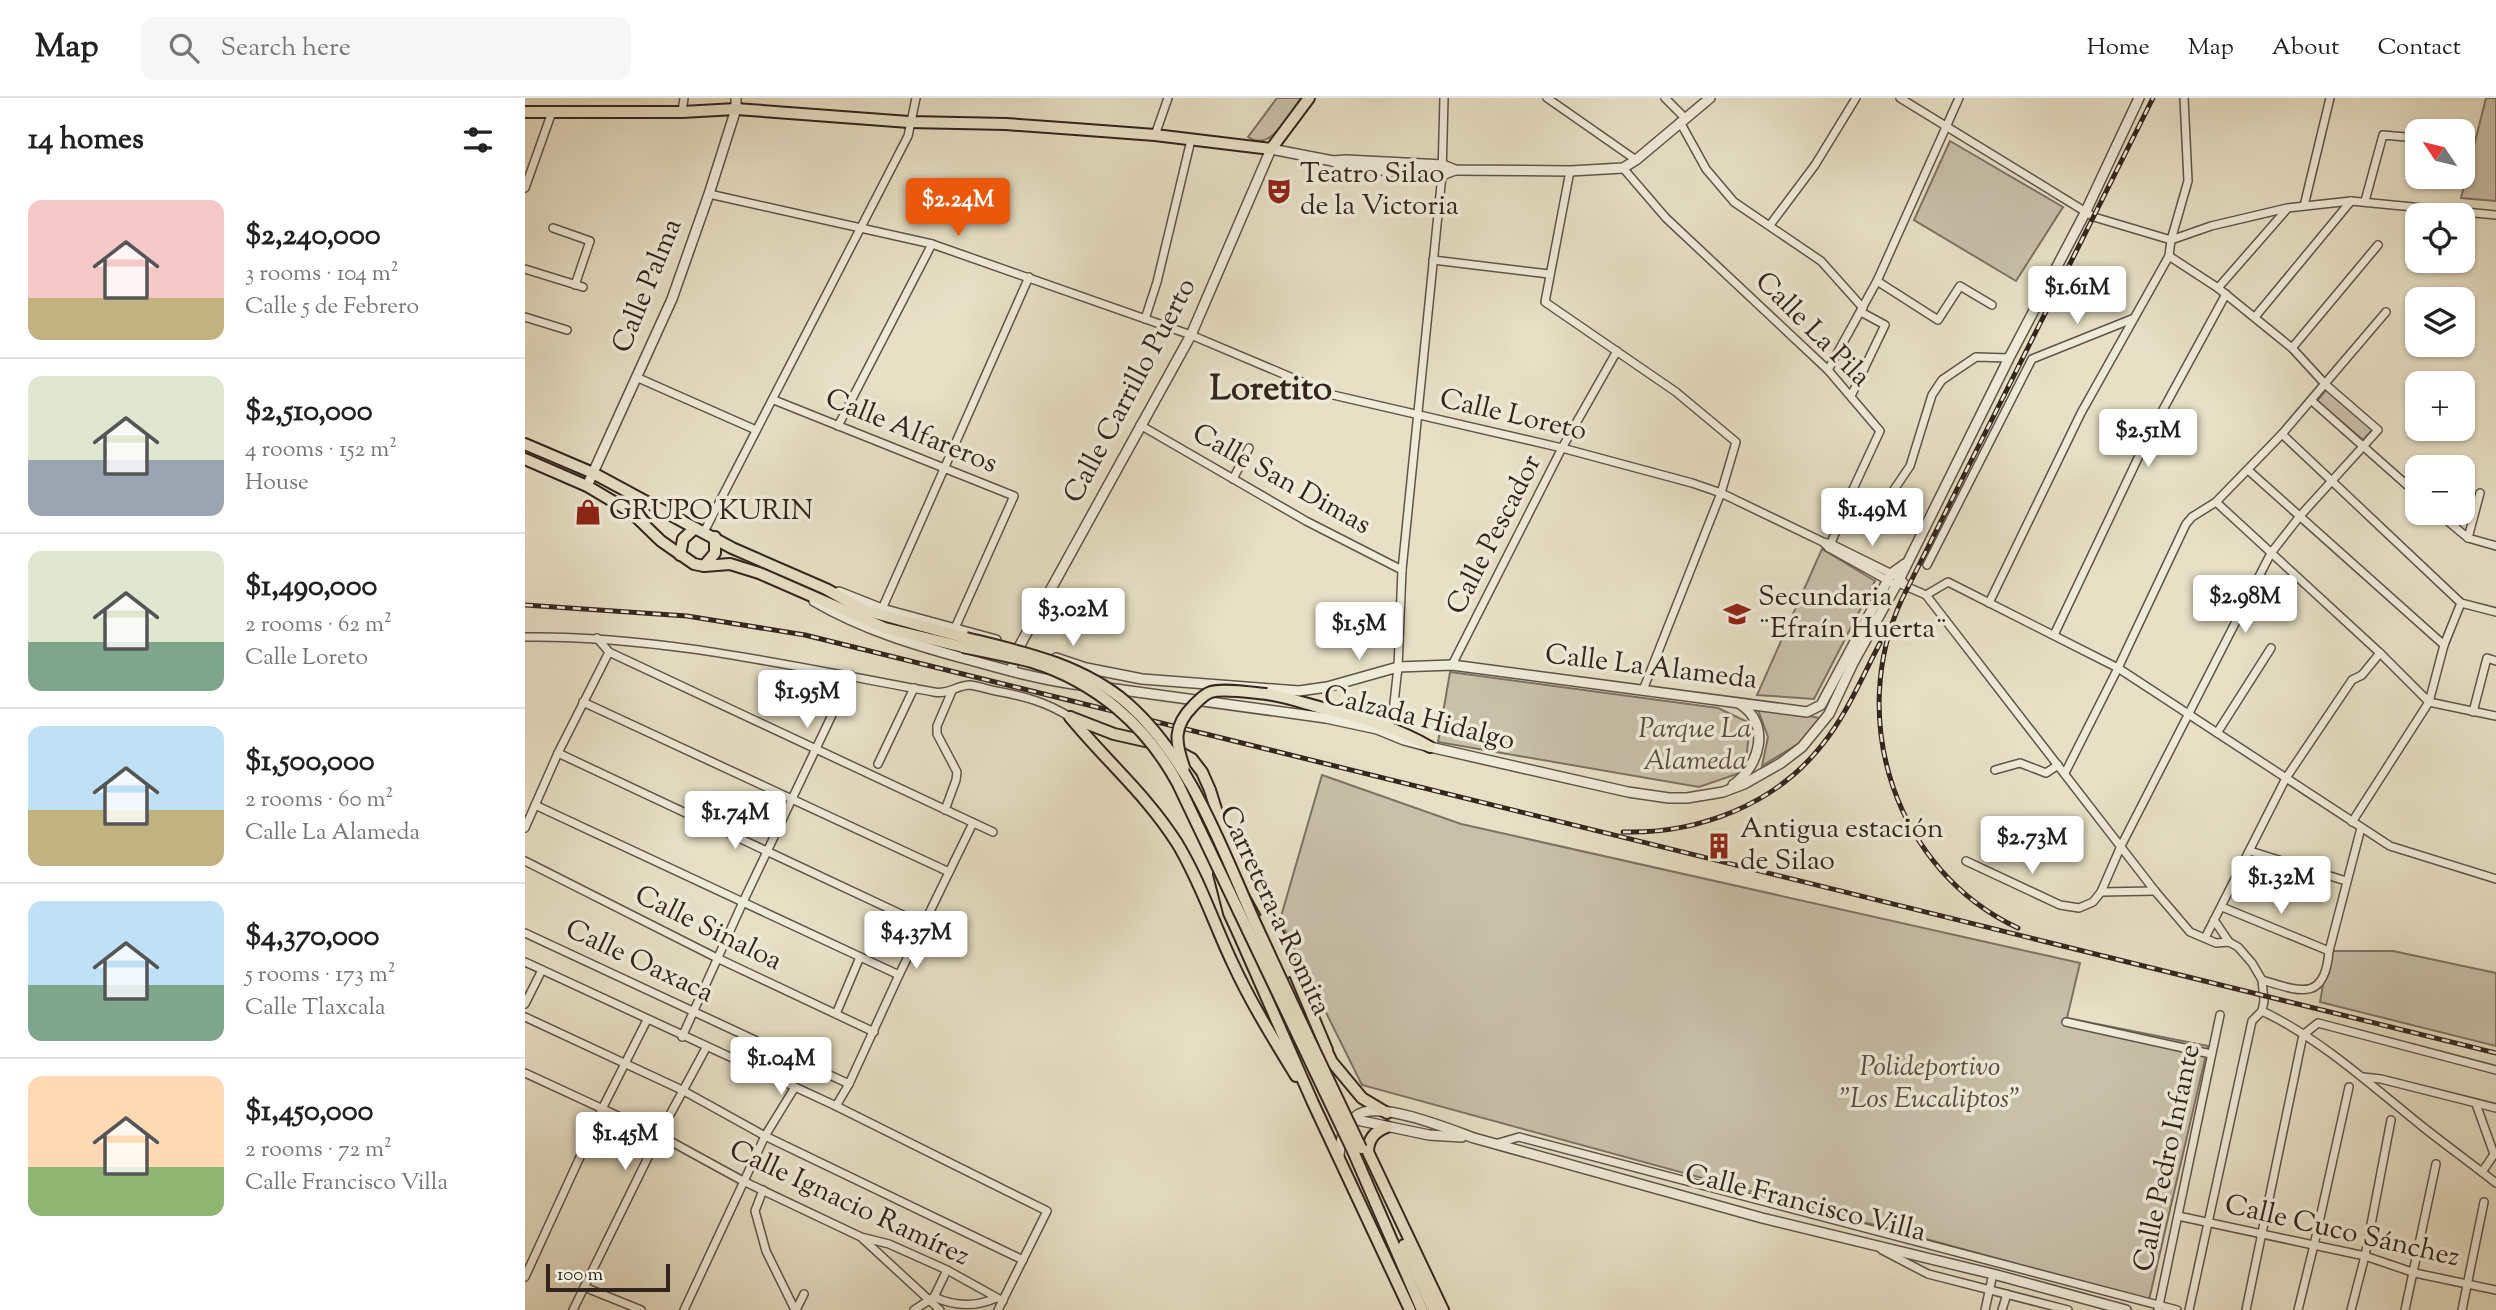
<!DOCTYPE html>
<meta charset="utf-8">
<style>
:root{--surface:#fff;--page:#f6f6f6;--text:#222;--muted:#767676;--line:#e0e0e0;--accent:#ea580c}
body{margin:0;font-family:"Sorts Mill Goudy",serif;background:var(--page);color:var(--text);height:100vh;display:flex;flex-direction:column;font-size:26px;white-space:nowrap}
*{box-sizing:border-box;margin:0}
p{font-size:23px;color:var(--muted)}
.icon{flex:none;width:38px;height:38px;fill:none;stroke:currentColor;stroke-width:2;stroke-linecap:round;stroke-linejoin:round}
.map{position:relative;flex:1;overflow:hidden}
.side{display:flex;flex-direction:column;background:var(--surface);width:525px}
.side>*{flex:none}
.needle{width:46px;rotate:305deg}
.controls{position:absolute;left:1880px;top:21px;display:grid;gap:14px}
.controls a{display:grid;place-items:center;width:70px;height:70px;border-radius:14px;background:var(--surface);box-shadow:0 2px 5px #0004;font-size:35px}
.scale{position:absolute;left:21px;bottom:18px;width:124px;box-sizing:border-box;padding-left:7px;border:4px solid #33251e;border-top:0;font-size:19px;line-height:24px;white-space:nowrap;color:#33251e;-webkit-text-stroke:5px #efebd9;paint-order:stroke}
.price{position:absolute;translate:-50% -60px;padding:0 16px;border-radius:7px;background:#fff;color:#222;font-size:23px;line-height:46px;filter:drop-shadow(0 2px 4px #0008)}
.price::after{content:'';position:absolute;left:50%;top:42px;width:21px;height:16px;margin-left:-10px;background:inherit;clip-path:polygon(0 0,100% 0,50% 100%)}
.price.on{background:var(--accent);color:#fff}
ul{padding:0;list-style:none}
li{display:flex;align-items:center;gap:21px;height:175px;padding:0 28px}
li+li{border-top:2px solid var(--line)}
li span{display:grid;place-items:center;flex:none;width:196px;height:140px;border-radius:14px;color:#555}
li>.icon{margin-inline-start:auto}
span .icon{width:84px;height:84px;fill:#fffc;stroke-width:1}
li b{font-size:30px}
h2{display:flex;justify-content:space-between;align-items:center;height:84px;padding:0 28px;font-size:30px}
header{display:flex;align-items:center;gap:42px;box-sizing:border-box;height:98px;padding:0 35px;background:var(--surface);border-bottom:2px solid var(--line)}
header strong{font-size:33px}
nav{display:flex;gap:38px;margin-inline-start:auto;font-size:24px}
.search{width:490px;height:63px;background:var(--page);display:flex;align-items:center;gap:18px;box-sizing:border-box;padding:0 24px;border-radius:14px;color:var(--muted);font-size:26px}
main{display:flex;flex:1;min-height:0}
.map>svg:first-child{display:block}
.green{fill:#c8c0a9;stroke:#7e7264;stroke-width:2}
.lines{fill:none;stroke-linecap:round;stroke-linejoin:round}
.minor-casing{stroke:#605448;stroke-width:10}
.tertiary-casing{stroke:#605448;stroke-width:12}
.primary-casing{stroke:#33251e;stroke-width:14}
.minor{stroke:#efebd9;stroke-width:7}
.tertiary{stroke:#efebd9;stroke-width:9}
.primary{stroke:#e7e0c5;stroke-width:10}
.rail-casing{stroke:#33251e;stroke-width:5}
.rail{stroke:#efebd9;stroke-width:2.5;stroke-dasharray:8;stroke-linecap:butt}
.primary-bridge-casing{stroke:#33251e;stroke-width:14;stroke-linecap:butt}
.primary-bridge{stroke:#e7e0c5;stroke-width:10}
.labels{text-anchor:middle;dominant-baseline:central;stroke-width:7;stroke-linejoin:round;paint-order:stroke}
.poi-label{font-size:28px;fill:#33251e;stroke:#efebd9;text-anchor:start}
.street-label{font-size:28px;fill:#33251e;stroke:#efebd9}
.park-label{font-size:28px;font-style:italic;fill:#584c41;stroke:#efebd9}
.district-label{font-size:35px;font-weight:bold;fill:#33251e;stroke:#efebd9}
</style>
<header>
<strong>Map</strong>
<div class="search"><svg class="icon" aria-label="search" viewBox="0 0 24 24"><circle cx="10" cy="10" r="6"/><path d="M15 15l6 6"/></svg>Search here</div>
<nav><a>Home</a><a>Map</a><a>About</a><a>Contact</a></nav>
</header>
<main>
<section class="side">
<h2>14 homes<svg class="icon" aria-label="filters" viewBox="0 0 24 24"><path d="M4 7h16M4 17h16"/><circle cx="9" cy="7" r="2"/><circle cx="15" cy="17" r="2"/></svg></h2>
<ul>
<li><span style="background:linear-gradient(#f6c9c9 70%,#c2b280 0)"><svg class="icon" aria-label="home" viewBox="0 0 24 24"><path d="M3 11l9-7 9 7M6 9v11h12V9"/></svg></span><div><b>$2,240,000</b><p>3 rooms · 104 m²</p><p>Calle 5 de Febrero</p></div></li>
<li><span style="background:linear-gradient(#dfe7d0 60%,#9aa5b1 0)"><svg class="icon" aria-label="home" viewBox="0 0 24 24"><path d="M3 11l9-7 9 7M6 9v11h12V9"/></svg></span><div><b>$2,510,000</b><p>4 rooms · 152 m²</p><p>House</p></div></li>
<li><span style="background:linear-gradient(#dfe7d0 65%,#7fa58c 0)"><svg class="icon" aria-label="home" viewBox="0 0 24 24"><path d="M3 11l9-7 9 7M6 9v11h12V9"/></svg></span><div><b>$1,490,000</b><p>2 rooms · 62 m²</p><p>Calle Loreto</p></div></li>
<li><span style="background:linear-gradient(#bfe0f5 60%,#c2b280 0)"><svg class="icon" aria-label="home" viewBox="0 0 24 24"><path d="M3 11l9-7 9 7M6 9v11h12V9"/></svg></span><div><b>$1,500,000</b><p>2 rooms · 60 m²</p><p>Calle La Alameda</p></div></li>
<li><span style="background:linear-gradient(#bfe0f5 60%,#7fa58c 0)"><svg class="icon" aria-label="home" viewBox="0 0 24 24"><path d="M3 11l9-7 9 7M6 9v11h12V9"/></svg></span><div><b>$4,370,000</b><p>5 rooms · 173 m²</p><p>Calle Tlaxcala</p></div></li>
<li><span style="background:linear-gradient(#ffd9b3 65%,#8fb573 0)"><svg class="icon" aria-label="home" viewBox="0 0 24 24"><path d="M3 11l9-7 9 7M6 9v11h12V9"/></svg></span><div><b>$1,450,000</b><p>2 rooms · 72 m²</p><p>Calle Francisco Villa</p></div></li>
</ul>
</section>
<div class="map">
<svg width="1971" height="1212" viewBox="0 0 1971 1212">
<rect width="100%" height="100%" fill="#e7e0c5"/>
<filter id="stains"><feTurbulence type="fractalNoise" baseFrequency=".00286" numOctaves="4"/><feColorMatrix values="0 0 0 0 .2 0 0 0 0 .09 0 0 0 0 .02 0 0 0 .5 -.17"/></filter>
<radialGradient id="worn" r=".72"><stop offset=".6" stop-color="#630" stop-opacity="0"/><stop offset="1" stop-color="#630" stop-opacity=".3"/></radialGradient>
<g class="green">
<path d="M752,0h24c-12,16 -30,55 -53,39z"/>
<polygon points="1961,0 1971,0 1971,103 1936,100"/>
<polygon points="1425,43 1538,109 1491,183 1389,122"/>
<polygon points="1801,292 1848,331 1838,342 1792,303"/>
<polygon points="1297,451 1350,483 1289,601 1232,597"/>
<polygon points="925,574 1193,610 1225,625 1222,654 1212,676 1174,689 913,644"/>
<polygon points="1232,609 1295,620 1273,646 1237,668 1243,639"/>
<polygon points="797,677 936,726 1555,865 1542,920 1683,948 1624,1202 837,987 755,822"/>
<polygon points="1804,853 1868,853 1971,875 1971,948 1795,904"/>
</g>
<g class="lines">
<g class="minor-casing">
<g id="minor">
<polyline points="1022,0 1111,62"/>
<polyline points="1140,0 1160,20"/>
<polyline points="1375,0 1569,119 1646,142 1644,158 1556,315 1464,505"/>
<polyline points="1659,0 1663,83 1646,142 1686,128 1762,110 1826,103 1971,117"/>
<polyline points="157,14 159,0"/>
<polyline points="1155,24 1181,71 1209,104 1296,163 1338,210"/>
<polyline points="630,37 643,0"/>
<polyline points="1098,70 1141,120 1303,272 1355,333 1329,389 1304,450"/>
<polyline points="1045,73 1020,204 1151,294 1211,344 1196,395 1118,592"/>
<polyline points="0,90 27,14"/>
<polyline points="184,96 407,146 666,237 808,297 1037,350 1167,385 1196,395 1298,444 1306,446 1375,480 1381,487"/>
<polyline points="1840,103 1858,37 1892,40"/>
<polyline points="1779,108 1805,0"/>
<polyline points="1245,127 1290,67 1331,0"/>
<polyline points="28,130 65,143 50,187"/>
<polyline points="908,162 1024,176"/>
<polyline points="0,171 58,189"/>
<polyline points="1352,183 1413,222 1435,188 1467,207"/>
<polyline points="1693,190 1762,111"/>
<polyline points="0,219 42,232"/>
<polyline points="1730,219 1826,103"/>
<polyline points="620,221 632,184 666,42"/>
<polyline points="1767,250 1853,147"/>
<polyline points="1303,272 1352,183 1434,0"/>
<polyline points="111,279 231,332"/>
<polyline points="1326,298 1360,227 1336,214"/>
<polyline points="249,302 489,398 430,530"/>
<polyline points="1787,303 1892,396"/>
<polyline points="615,327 781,423 877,472"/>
<polyline points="313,328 407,146"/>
<polyline points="1757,336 1936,505 1971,514"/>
<polyline points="1723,372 1919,547"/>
<polyline points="708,381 724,350"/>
<polyline points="1691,404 1855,555 1904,604 1971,618"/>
<polyline points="1323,406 1362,402 1385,368 1407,297 1417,282 1451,259 1484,260"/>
<polyline points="1913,415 1943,440 1971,448"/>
<polyline points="179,434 383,38 391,0"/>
<polyline points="1943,440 1955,395"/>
<polyline points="1299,445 1304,450 1367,485"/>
<polyline points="1402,467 1507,261 1607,221"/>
<polyline points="1378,487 1401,497 1630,793 1665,834 1691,845 1704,844 1713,849 1727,865 1737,882 1739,903 1737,913"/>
<polyline points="1401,497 1423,484 1593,570 1865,748 1971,781"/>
<polyline points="357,511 504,179"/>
<polyline points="1529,537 1622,341 1701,196"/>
<path d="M0,539c136,-2 275,31 409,55 14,3 23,-7 36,-7 8,1 17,4 26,6 28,5 50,11 74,26"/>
<polyline points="72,540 84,554 468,734"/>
<polyline points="927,567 1037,350 1092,253"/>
<polyline points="58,604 424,774"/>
<polyline points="1948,614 1962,560 1971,563"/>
<polyline points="856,627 863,622 868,614 873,569 877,472 917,77 919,0"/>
<polyline points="1692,635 1746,550"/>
<polyline points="33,655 399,827"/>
<polyline points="353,666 389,590"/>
<polyline points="1470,672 1495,665 1521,675 1533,667"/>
<polyline points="1540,675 1593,570 1661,426 1667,419 1691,404 1757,336 1861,214"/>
<polyline points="10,707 374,877"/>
<polyline points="420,712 431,682 432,674 412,636 412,628 427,593"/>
<polyline points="1827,724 1904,604 1919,547 1936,505"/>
<polyline points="0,730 33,655 84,554"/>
<polyline points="1725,753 1821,783"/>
<polyline points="0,763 192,860 349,934"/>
<polyline points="1441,763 1535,807 1554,810 1568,804 1576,794 1596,748 1746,455 1775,418 1853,332 1801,287 1767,250 1693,190 1644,158"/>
<polyline points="1576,794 1630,793"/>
<polyline points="1697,809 1804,853"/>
<polyline points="1689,822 1704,844"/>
<polyline points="0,835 324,986"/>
<polyline points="1680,840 1761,680 1827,582 1837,577 1855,555"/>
<polyline points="0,864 311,1008 522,1113 473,1212"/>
<path d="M1737,882c37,11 63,23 67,-29l32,-123"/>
<polyline points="0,906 17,872"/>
<path d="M1737,913c59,28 110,75 161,116 24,19 49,37 73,56"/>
<polyline points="311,916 335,859"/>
<polyline points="0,919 157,992 240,1038 498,1162"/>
<polyline points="1541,924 1686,956"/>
<polyline points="157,939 218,804 326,577"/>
<polyline points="0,975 134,1037 218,1083 336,1139 364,1146 422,1172 478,1203"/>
<polyline points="1838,979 1856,981 1971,1010"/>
<polyline points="1951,1006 1969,1056"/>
<polyline points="311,1008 324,986 374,877 448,725"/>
<polyline points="970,1046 994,1039 1652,1212"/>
<polyline points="1957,1074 1970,1055"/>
<polyline points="238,1092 230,1113 241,1153 270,1212"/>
<polyline points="1653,1118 1840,1158 1890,1175 1971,1192"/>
<polyline points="338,1141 415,1212"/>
<polyline points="1357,1152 1403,1176 1543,1212"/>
<polyline points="0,1179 77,1011 122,922"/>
<polyline points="59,1189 116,1212"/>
<path d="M409,1199c20,9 42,10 62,1"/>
<polyline points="48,1212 134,1037 181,950"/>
<polyline points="159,1212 240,1038 270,989"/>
<polyline points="271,1212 279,1196"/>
<polyline points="389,1212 409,1199 422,1172"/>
<polyline points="1460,1212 1468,1176"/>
<polyline points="1477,1212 1482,1196"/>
<polyline points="1633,1212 1695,917"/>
<polyline points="1664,1212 1727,923 1737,913"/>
<polyline points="1721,1212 1778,937 1793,925 1971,972"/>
<polyline points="1773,1212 1789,1147 1824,989"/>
<polyline points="1826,1212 1840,1158 1866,1022"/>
<polyline points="1880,1212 1911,1066"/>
<polyline points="1937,1212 1959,1104"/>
</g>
</g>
<g class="tertiary-casing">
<g id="tertiary">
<polyline points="808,63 821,62 918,67 930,72 1045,73 1098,70 1111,62 1185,0"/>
<polyline points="62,388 147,201 184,96 211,11 211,0"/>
<polyline points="314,494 357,511 471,542"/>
<path d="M289,503c50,29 101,44 156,59 36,10 72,20 110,25"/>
<polyline points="531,560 561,570 617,581 774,593 802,589 873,569 927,567 1282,614 1296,607 1366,476 1380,466"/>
<polyline points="486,573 494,549 666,237 746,51 808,63 819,69 917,77 930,72"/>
<polyline points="583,590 801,620 852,631 879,642 905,649 1103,694 1144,700 1162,700 1198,694 1219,686 1256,665 1277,649 1304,616 1328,565 1375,480 1484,260 1560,115 1614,0"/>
<path d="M1208,687c27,-19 38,-61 7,-81"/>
<polyline points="827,1021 904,1037 937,1039"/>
<path d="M814,1058c1,-16 6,-38 25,-44 26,-7 85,17 110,26l288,80 231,56 133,36"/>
</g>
</g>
<g class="primary-casing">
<g id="primary">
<polyline points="0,14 157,14 211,11 384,24 481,26 550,31 630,37 746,51 784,0"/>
<polyline points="0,346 68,375 207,450 301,491 339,512 441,540"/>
<polyline points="0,361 62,388 106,414 136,443 169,466 179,468 205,466 234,475 360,530 438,549"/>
<polyline points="155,457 158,441 170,430"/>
<polyline points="179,468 190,455 190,439"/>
<path d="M742,596c21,3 39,10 59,15 36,9 72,19 104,38"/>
<path d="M545,619c36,44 75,76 107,126 23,38 37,81 56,121 18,39 41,76 63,112"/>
<polyline points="545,619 589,636 629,645"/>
<polyline points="648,651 667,661 677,674 685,692 700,740 754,838 802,952"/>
<polyline points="694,776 704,815 715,839 788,1005 885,1212"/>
<polyline points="738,822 762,874"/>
<polyline points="799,948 807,964 837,1000 862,1015"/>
<path d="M862,1029c-12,4 -19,12 -19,25l75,158"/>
<polyline points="828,1053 897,1212"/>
<polyline points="879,1147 908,1212"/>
</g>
</g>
<use href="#minor" class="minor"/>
<use href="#tertiary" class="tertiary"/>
<use href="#primary" class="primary"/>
<g class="rail-casing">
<g id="rail">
<polyline points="0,507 162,518 280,537 1971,955"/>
<path d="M1098,734c75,2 152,-27 199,-87 25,-31 40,-68 58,-102"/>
<path d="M1493,830c-122,-57 -172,-208 -116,-329l251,-501"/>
</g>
</g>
<use href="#rail" class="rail"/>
<g class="primary-bridge-casing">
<g id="primary-bridge">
<path d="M441,540c57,14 115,26 161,65 65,57 95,147 130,224 34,74 69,148 104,221"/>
<path d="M438,549c23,5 47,9 69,15 64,20 115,64 146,122l175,367"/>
<path d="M659,669c-9,-25 -11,-41 9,-61 5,-5 11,-12 18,-14 12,-4 43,1 56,2"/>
</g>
</g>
<use href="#primary-bridge" class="primary-bridge"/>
</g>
<defs>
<g id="theatre-bare" transform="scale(2.1)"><path d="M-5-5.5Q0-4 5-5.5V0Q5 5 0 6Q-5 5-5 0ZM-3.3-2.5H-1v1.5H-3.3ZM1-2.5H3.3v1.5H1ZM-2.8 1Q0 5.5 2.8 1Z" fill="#8f2418" stroke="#efebd9" stroke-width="2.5" paint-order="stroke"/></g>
<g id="shop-bare" transform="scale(2.1)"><path d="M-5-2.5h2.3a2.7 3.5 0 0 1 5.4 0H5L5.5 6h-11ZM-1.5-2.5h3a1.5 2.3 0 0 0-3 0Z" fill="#8f2418" stroke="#efebd9" stroke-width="2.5" paint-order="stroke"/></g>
<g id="school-bare" transform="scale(2.1)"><path d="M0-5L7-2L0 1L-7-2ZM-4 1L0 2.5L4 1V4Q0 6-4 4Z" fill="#8f2418" stroke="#efebd9" stroke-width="2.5" paint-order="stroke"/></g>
<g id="building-bare" transform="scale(2.1)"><path d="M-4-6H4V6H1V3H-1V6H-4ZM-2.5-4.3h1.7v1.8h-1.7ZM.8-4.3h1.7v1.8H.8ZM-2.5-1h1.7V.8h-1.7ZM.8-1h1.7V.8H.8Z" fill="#8f2418" stroke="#efebd9" stroke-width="2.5" paint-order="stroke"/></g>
</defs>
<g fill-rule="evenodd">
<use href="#theatre-bare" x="754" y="93"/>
<use href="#shop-bare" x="63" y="414"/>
<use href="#school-bare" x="1212" y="516"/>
<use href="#building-bare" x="1194" y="748"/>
</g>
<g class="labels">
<g class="poi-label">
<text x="775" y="77">Teatro Silao<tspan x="775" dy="32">de la Victoria</tspan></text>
<text x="84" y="414">GRUPO KURIN</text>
<text x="1233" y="500">Secundaria<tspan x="1233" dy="32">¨Efraín Huerta¨</tspan></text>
<text x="1215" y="732">Antigua estación<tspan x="1215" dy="32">de Silao</tspan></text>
</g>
<g class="street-label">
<text transform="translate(123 188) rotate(-68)">Calle Palma</text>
<text transform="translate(1287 232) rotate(45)">Calle La Pila</text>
<text transform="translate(606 293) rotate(-62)">Calle Carrillo Puerto</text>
<text transform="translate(988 318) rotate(13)">Calle Loreto</text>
<text transform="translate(386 334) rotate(22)">Calle Alfareros</text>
<text transform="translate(756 382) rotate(29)">Calle San Dimas</text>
<text transform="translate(970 437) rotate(-63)">Calle Pescador</text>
<text transform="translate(1126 570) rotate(7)">Calle La Alameda</text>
<text transform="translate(894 621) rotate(14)">Calzada Hidalgo</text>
<text transform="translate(749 813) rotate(65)">Carretera a Romita</text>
<text transform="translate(183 831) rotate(26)">Calle Sinaloa</text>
<text transform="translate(114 864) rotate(25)">Calle Oaxaca</text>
<text transform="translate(1643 1060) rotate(-78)">Calle Pedro Infante</text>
<text transform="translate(324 1106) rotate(25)">Calle Ignacio Ramírez</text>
<text transform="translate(1280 1106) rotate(14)">Calle Francisco Villa</text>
<text transform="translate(1817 1134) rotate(13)">Calle Cuco Sánchez</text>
</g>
<g class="park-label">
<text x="1170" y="632">Parque La<tspan x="1170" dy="32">Alameda</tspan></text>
<text x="1405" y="970">Polideportivo<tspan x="1405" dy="32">"Los Eucaliptos"</tspan></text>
</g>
<g class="district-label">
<text x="746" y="292">Loretito</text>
</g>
</g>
<rect width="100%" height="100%" filter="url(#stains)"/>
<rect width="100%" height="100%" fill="url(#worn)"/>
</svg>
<div class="controls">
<a><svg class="needle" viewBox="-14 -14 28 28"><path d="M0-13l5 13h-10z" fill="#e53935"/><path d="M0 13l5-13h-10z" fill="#767676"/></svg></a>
<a><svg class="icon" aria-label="locate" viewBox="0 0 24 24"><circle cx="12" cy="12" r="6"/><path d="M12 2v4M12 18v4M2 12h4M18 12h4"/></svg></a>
<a><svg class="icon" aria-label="layers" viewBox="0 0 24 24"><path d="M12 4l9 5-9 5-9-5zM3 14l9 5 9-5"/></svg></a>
<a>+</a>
<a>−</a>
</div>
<div class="scale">100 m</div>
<b class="price on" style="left:433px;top:140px">$2.24M</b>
<b class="price" style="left:1552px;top:228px">$1.61M</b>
<b class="price" style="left:1623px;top:371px">$2.51M</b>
<b class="price" style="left:1347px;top:450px">$1.49M</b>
<b class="price" style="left:1720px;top:537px">$2.98M</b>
<b class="price" style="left:548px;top:550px">$3.02M</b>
<b class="price" style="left:834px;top:564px">$1.5M</b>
<b class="price" style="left:282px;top:632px">$1.95M</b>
<b class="price" style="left:210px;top:753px">$1.74M</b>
<b class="price" style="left:1507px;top:778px">$2.73M</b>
<b class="price" style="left:1756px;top:818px">$1.32M</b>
<b class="price" style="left:391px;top:873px">$4.37M</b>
<b class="price" style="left:256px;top:999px">$1.04M</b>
<b class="price" style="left:100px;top:1074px">$1.45M</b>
</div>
</main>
